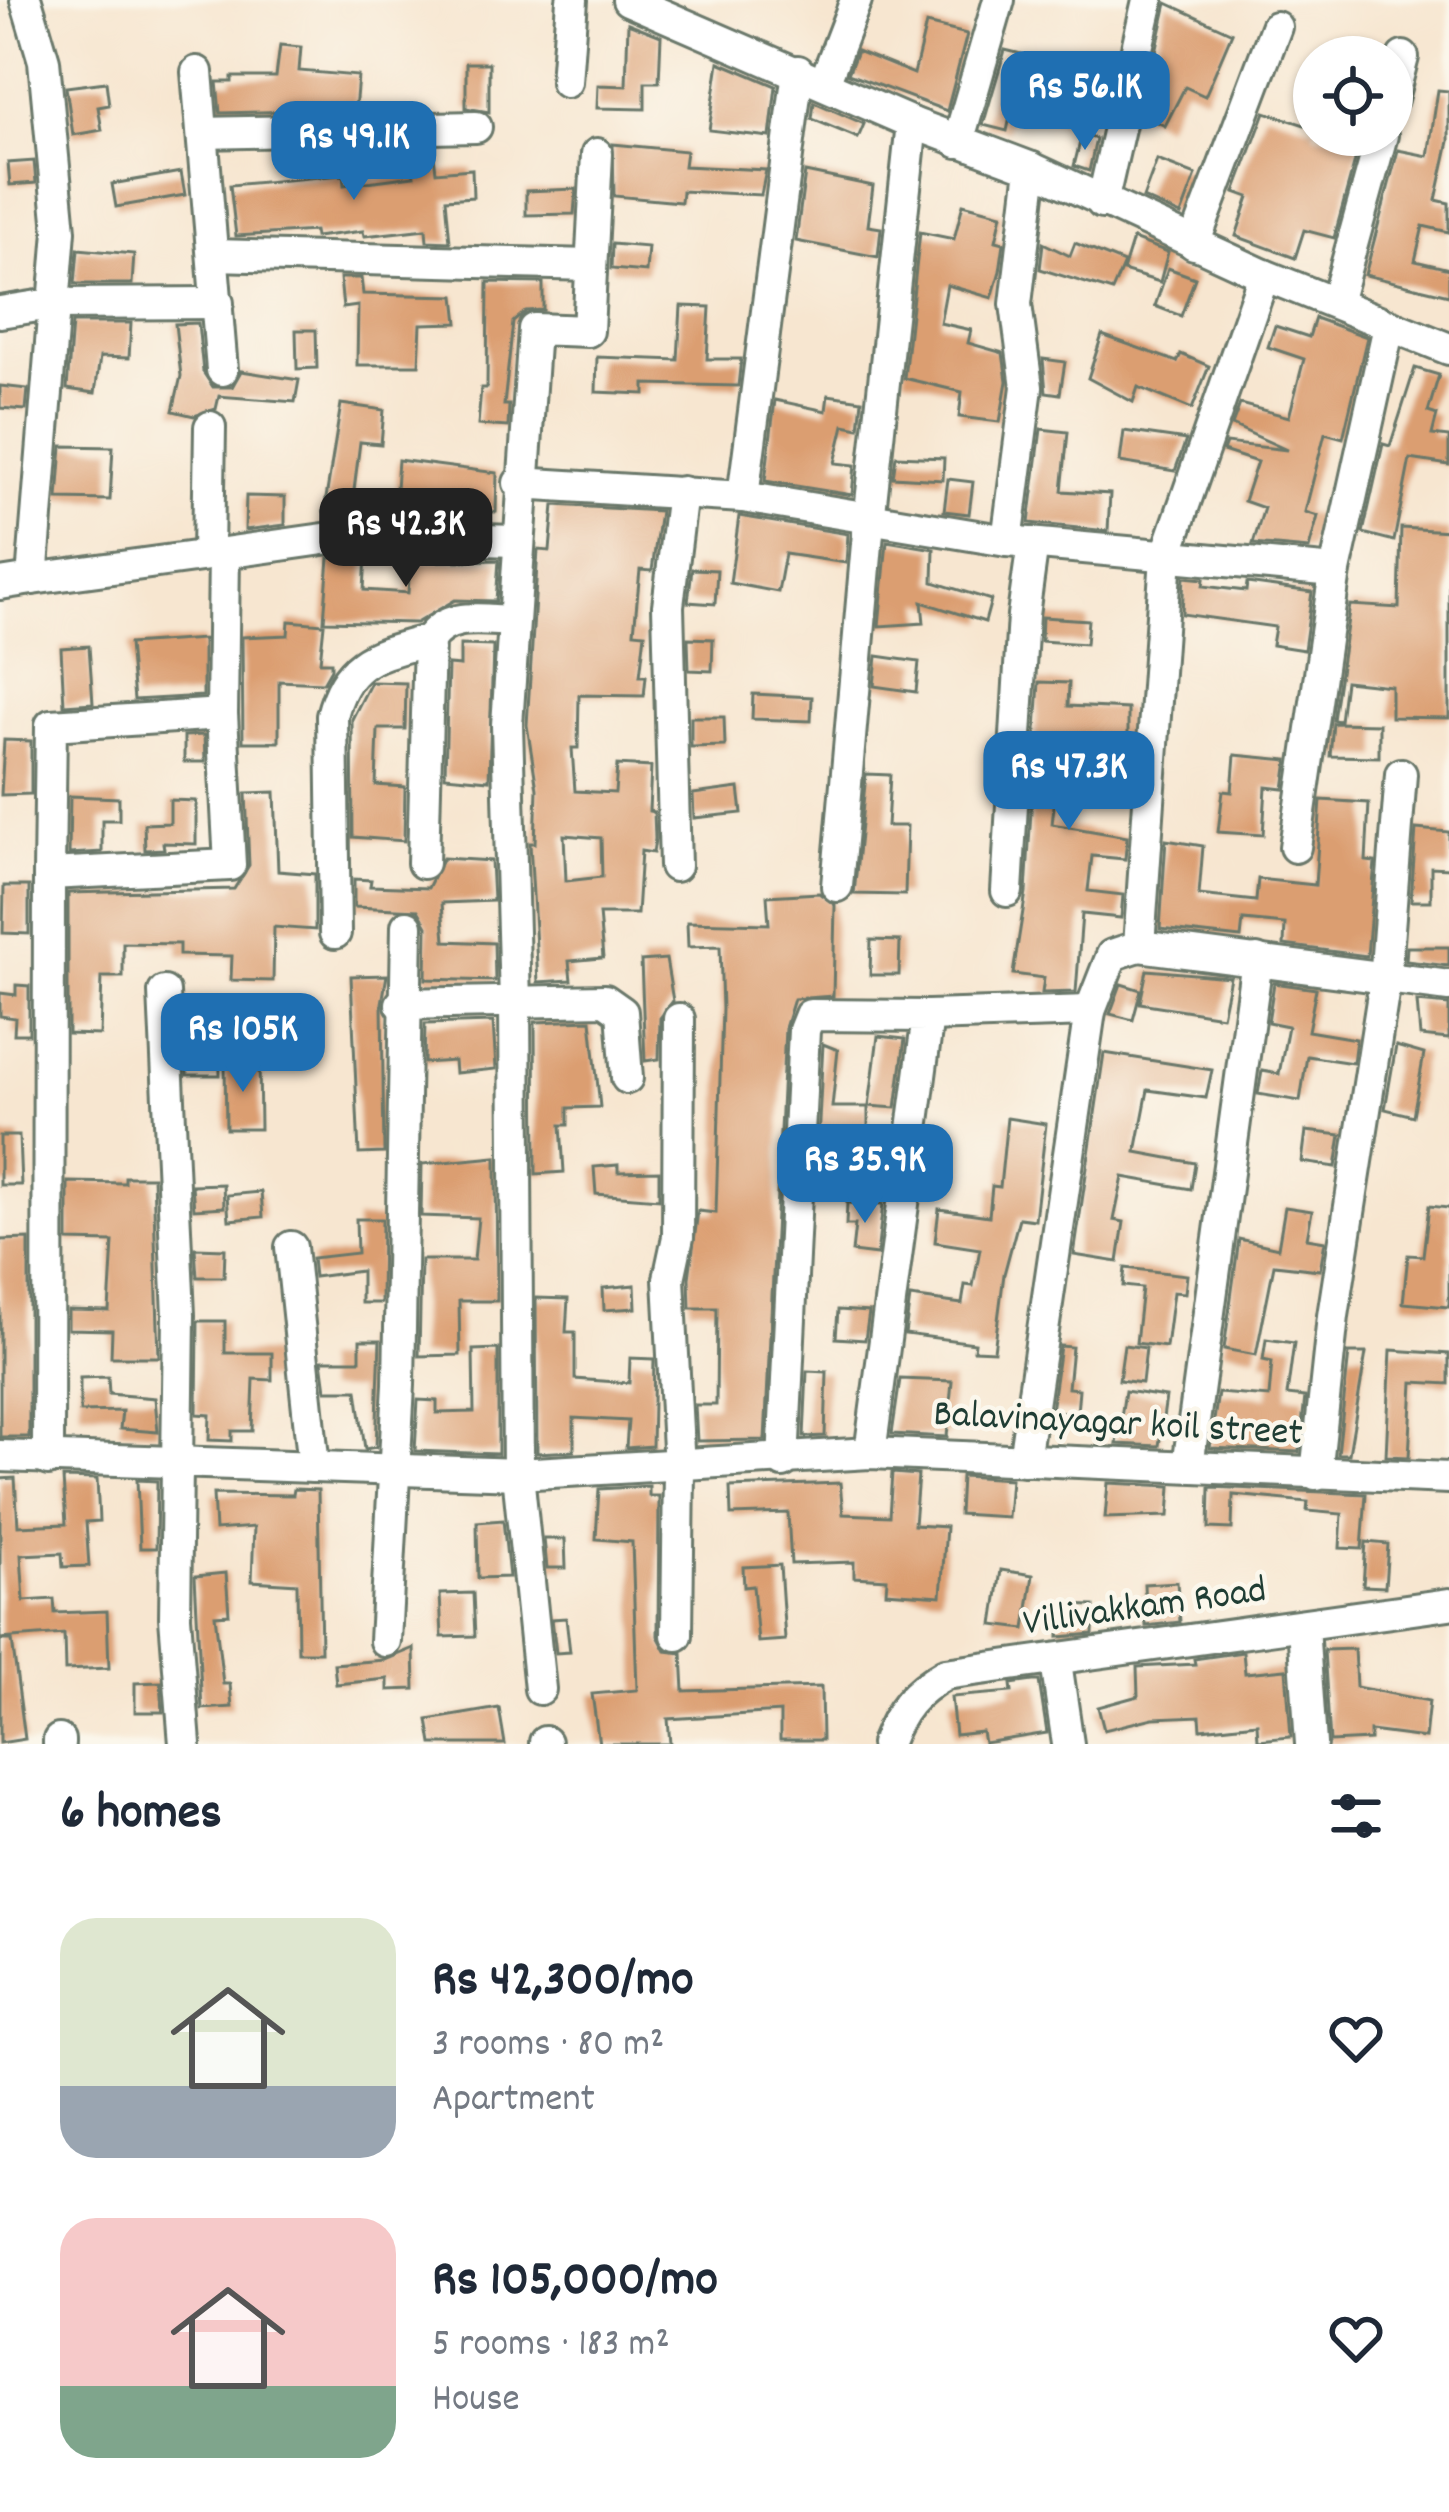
<!DOCTYPE html>
<meta charset="utf-8">
<style>
:root{--surface:#fff;--page:#f2f2f3;--text:#1f2937;--muted:#747a83;--accent:#1f6fb2}
body{margin:0;font-family:Dekko,sans-serif;background:var(--page);color:var(--text);height:100vh;display:flex;flex-direction:column;font-size:45px;white-space:nowrap}
*{box-sizing:border-box;margin:0}
p{font-size:39px;color:var(--muted)}
.icon{flex:none;width:66px;height:66px;fill:none;stroke:currentColor;stroke-width:2;stroke-linecap:round;stroke-linejoin:round}
.map{position:relative;height:1744px;overflow:hidden}
.sheet{display:flex;flex-direction:column;background:var(--surface);flex:1}
.sheet>*{flex:none}
.fabs{position:absolute;left:1293px;top:36px;display:grid;gap:24px}
.fabs a{display:grid;place-items:center;width:120px;height:120px;border-radius:50%;background:var(--surface);box-shadow:0 3px 9px #0004;font-size:60px}
.price{position:absolute;translate:-50% -102px;padding:0 27px;border-radius:24px;background:var(--accent);color:#fff;font-size:39px;line-height:78px;filter:drop-shadow(0 3px 6px #0008)}
.price::after{content:'';position:absolute;left:50%;top:72px;width:36px;height:27px;margin-left:-18px;background:inherit;clip-path:polygon(0 0,100% 0,50% 100%)}
.price.current{background:#222;color:#fff}
ul{padding:0;list-style:none}
li{display:flex;align-items:center;gap:36px;height:300px;padding:0 60px}
li span{display:grid;place-items:center;flex:none;width:336px;height:240px;border-radius:36px;color:#555}
li>.icon{margin-inline-start:auto}
span .icon{width:144px;height:144px;fill:#fffc;stroke-width:1}
li b{font-size:51px}
h2{display:flex;justify-content:space-between;align-items:center;height:144px;padding:0 60px;font-size:51px}
.map>svg:first-child{display:block}
.building{fill:#db9e71;fill-rule:evenodd}
.lines{fill:none;stroke-linecap:round;stroke-linejoin:round}
.minor-casing{stroke:#6b786b;stroke-width:36}
.minor{stroke:#fff;stroke-width:30}
.labels{text-anchor:middle;dominant-baseline:central;stroke-width:9;stroke-linejoin:round;paint-order:stroke}
.street-label{font-size:39px;fill:#1f3d34;stroke:#fbf7ec}
</style>
<div class="map">
<svg width="1449" height="1744" viewBox="0 0 1449 1744">
<rect width="100%" height="100%" fill="#fbf7ec"/>
<filter id="ink" filterUnits="userSpaceOnUse"><feTurbulence type="fractalNoise" baseFrequency=".00833" numOctaves="2"/><feDisplacementMap in="SourceGraphic" scale="24" xChannelSelector="R" yChannelSelector="G"/><feConvolveMatrix kernelMatrix="1 2 1 2 8 2 1 2 1" color-interpolation-filters="sRGB"/></filter>
<filter id="wash" filterUnits="userSpaceOnUse"><feTurbulence type="fractalNoise" baseFrequency=".004" numOctaves="4" result="noise"/><feDisplacementMap in="SourceGraphic" scale="48" xChannelSelector="R" yChannelSelector="G"/><feGaussianBlur stdDeviation="2.7" result="paint"/><feColorMatrix in="noise" values="0 0 0 0 0 0 0 0 0 0 0 0 0 0 0 0 0 1.4 0 .05"/><feComposite in="paint" operator="in"/></filter>
<g filter="url(#wash)">
<rect width="100%" height="100%" fill="#f7e6d0"/>
<g id="blocks">
<g class="building">
<polygon points="1167,3 1232,33 1205,96 1185,87 1165,126 1142,114"/>
<polygon points="628,23 661,36 659,82 645,82 645,109 597,108 598,85 626,86"/>
<polygon points="926,24 967,34 947,111 848,74 857,51 914,74"/>
<polygon points="280,45 301,47 299,71 358,76 355,110 296,107 295,111 220,113 217,82 232,82 232,77 276,77"/>
<polygon points="1005,50 1050,61 1042,92 1084,103 1076,126 1012,108 1007,131 983,125"/>
<polygon points="719,62 776,86 770,137 709,130"/>
<polygon points="466,63 489,63 489,112 466,108"/>
<polygon points="106,82 109,105 98,107 102,130 73,135 66,87"/>
<polygon points="1438,90 1449,91 1449,141 1436,200 1449,203 1449,232 1423,226 1415,261 1449,269 1449,295 1365,275 1398,150 1428,156"/>
<polygon points="814,102 864,124 858,138 812,119"/>
<polygon points="1265,112 1314,128 1314,135 1362,135 1334,238 1304,230 1295,258 1236,236 1249,197 1235,192"/>
<polygon points="1082,134 1096,139 1089,171 1074,166"/>
<polygon points="613,144 686,151 684,166 766,170 761,195 682,191 681,202 614,196"/>
<polygon points="433,147 436,172 472,169 473,197 446,199 450,242 427,241 426,229 364,236 363,231 315,237 314,231 236,236 230,185 343,175 344,185 414,176 410,148"/>
<polygon points="1157,160 1196,175 1181,215 1143,198"/>
<polygon points="34,161 36,183 10,185 8,163"/>
<polygon points="181,172 185,195 116,207 112,184"/>
<polygon points="805,172 873,186 868,226 881,228 878,257 796,241"/>
<polygon points="576,189 574,214 526,215 526,191"/>
<polygon points="963,204 1002,214 996,241 1004,243 1000,271 992,298 947,285 940,323 971,330 968,343 1003,353 1007,381 1000,422 959,417 962,392 904,378 920,232 954,239"/>
<polygon points="1133,239 1168,252 1160,282 1123,271"/>
<polygon points="1043,243 1070,256 1075,243 1124,263 1112,291 1040,269"/>
<polygon points="612,244 648,247 646,272 611,269"/>
<polygon points="78,249 134,254 132,284 75,284"/>
<polygon points="1168,268 1195,278 1181,316 1155,306"/>
<polygon points="340,278 361,278 363,294 455,296 458,323 421,324 419,365 357,365 358,306 343,308"/>
<polygon points="488,282 543,283 543,310 526,311 513,322 504,405 509,405 508,427 478,425 481,388 487,388"/>
<polygon points="681,306 710,307 707,359 741,359 738,386 645,384 645,394 596,392 597,357 678,360"/>
<polygon points="1315,318 1367,337 1343,438 1325,433 1305,512 1318,516 1309,549 1253,544 1264,508 1244,501 1257,462 1223,451 1226,443 1287,450 1232,425 1240,404 1289,417 1304,359 1268,347 1275,326 1309,337"/>
<polygon points="72,323 131,323 129,358 100,357 95,393 67,389"/>
<polygon points="198,323 203,372 213,387 232,387 241,371 299,380 295,402 219,396 216,409 194,416 173,411 181,376 175,324"/>
<polygon points="296,330 316,330 317,368 297,369"/>
<polygon points="1102,335 1177,362 1181,354 1209,366 1192,409 1138,387 1133,402 1088,378"/>
<polygon points="1043,359 1065,362 1060,394 1046,392"/>
<polygon points="1415,368 1439,375 1428,412 1437,415 1432,435 1449,437 1449,465 1410,459 1394,541 1363,533 1383,444 1390,446"/>
<polygon points="0,386 28,389 26,410 0,408"/>
<polygon points="828,395 862,400 859,428 844,425 835,463 855,465 852,495 765,481 775,400 826,411"/>
<polygon points="341,404 384,410 381,444 360,442 351,514 324,511"/>
<polygon points="1041,429 1068,432 1062,491 1110,494 1108,531 1029,523"/>
<polygon points="1124,431 1186,440 1175,471 1120,462"/>
<polygon points="62,446 113,447 110,500 58,499"/>
<polygon points="896,456 944,458 943,480 893,477"/>
<polygon points="398,460 497,473 496,512 464,511 464,520 394,518"/>
<polygon points="948,479 973,482 969,514 944,511"/>
<polygon points="246,496 285,497 285,525 245,530"/>
<path d="M554,505l106,6 -8,60 -12,-1 -6,62 11,1 -5,43h6l-2,20 -65,-1 -1,53h-6l3,43 40,2 2,-28 34,2 -2,44 5,1 1,27 -2,14 -12,-2 -4,63h-38l4,44 -34,3 2,19 -33,2 -8,-139h5l2,-54 -10,-64 11,-175 12,1zM564,835l37,3 1,39 -36,4z"/>
<polygon points="739,516 848,534 846,563 785,554 778,592 730,583"/>
<polygon points="1401,528 1449,531 1449,718 1391,717 1391,686 1345,681 1340,721 1333,720 1350,605 1399,608"/>
<polygon points="887,541 934,549 933,582 991,600 985,622 922,602 924,623 879,626"/>
<polygon points="366,556 364,590 408,593 410,562 499,560 496,601 455,600 416,623 324,621 329,558"/>
<polygon points="692,569 717,570 715,604 688,602"/>
<polygon points="1184,577 1204,579 1203,586 1246,591 1247,583 1312,592 1304,650 1272,645 1275,627 1182,614"/>
<polygon points="1042,617 1088,620 1086,644 1041,641"/>
<polygon points="289,621 324,624 320,662 331,662 331,669 323,683 279,681 279,742 243,742 242,637 288,635"/>
<polygon points="688,638 713,639 712,671 689,670"/>
<polygon points="203,639 203,696 134,700 129,644"/>
<polygon points="460,645 493,646 489,780 445,776 448,665 460,666"/>
<polygon points="89,646 93,703 64,705 61,648"/>
<polygon points="877,656 919,662 916,692 874,686"/>
<polygon points="371,682 406,683 405,729 378,729 376,785 405,787 404,841 353,837 352,719"/>
<polygon points="1039,682 1069,683 1068,706 1128,709 1128,799 1056,788 1052,824 1127,837 1125,859 1092,856 1088,891 1123,895 1121,918 1082,914 1076,992 1042,993 1044,978 1013,974 1026,892"/>
<polygon points="753,694 812,697 811,721 752,719"/>
<polygon points="691,717 724,717 725,746 691,747"/>
<polygon points="1333,723 1379,724 1379,757 1330,756"/>
<polygon points="204,735 205,762 184,762 184,736"/>
<polygon points="4,740 31,741 31,794 1,795"/>
<polygon points="1235,755 1288,760 1284,789 1266,787 1263,835 1218,832 1223,791 1232,792"/>
<polygon points="866,774 890,775 887,826 907,826 905,895 854,894"/>
<polygon points="739,788 742,813 694,818 693,794"/>
<polygon points="275,792 278,871 315,874 315,930 274,927 273,981 231,980 232,956 179,955 179,944 123,943 123,977 102,977 100,1035 68,1034 68,893 234,889 249,865 246,793"/>
<polygon points="70,796 119,798 119,820 102,820 102,852 69,854"/>
<polygon points="170,800 196,801 196,844 163,843 164,849 145,850 144,824 170,823"/>
<polygon points="1321,800 1369,803 1366,861 1375,862 1367,956 1284,945 1285,924 1243,920 1241,938 1160,929 1166,840 1203,846 1199,895 1256,901 1258,879 1315,885"/>
<polygon points="1416,829 1449,832 1449,868 1431,867 1431,901 1411,901"/>
<polygon points="443,858 491,861 493,901 442,903 445,941 494,943 495,981 426,979 427,926 418,910 354,907 354,879 371,880 370,886 428,888"/>
<polygon points="4,886 29,886 29,934 3,933"/>
<polygon points="819,893 835,905 833,996 794,999 785,1028 765,1440 697,1441 695,1405 716,1405 717,1308 690,1308 689,1278 698,1211 716,1213 722,1009 720,946 688,947 687,922 769,924 767,896"/>
<polygon points="871,940 900,941 899,975 870,975"/>
<polygon points="1407,947 1449,947 1449,966 1406,961"/>
<polygon points="666,959 673,1001 660,1018 659,1059 645,1061 641,961"/>
<polygon points="1147,970 1230,977 1222,1016 1140,1003"/>
<polygon points="387,975 382,1003 384,1153 359,1154 351,976"/>
<polygon points="1274,983 1316,989 1308,1031 1356,1039 1353,1063 1307,1056 1300,1101 1258,1094 1262,1071 1279,1074 1288,1026 1268,1022"/>
<polygon points="1121,984 1141,990 1133,1020 1110,1014"/>
<polygon points="16,985 29,986 29,1034 14,1034 15,1018 0,1016 0,993 16,995"/>
<polygon points="1417,1002 1449,1005 1449,1039 1420,1036"/>
<polygon points="185,1018 219,1019 220,1075 187,1075"/>
<polygon points="591,1020 600,1107 568,1108 568,1125 561,1125 564,1172 536,1174 535,1022"/>
<polygon points="493,1022 496,1069 455,1073 454,1061 424,1063 425,1024"/>
<polygon points="878,1036 905,1039 896,1108 869,1106"/>
<polygon points="823,1044 838,1050 832,1107 868,1107 868,1142 818,1141"/>
<polygon points="1396,1046 1424,1054 1413,1116 1385,1109"/>
<polygon points="1104,1053 1212,1070 1206,1098 1148,1090 1136,1152 1195,1163 1191,1189 1123,1177 1114,1220 1124,1222 1118,1262 1074,1255"/>
<polygon points="259,1061 260,1129 226,1129 225,1062"/>
<polygon points="1007,1118 1046,1124 1035,1220 1019,1218 1004,1274 994,1351 974,1350 975,1343 905,1334 910,1297 962,1304 965,1285 973,1286 980,1249 935,1242 939,1209 989,1216 992,1186 1000,1187"/>
<polygon points="1306,1131 1341,1135 1336,1167 1302,1162"/>
<polygon points="0,1136 19,1136 21,1185 0,1185"/>
<polygon points="496,1157 497,1301 459,1301 460,1355 419,1356 421,1260 474,1260 478,1218 421,1216 422,1164"/>
<polygon points="618,1165 618,1172 659,1171 659,1199 596,1194 594,1167"/>
<polygon points="125,1177 153,1177 159,1357 111,1357 112,1330 68,1329 68,1310 109,1311 113,1242 68,1241 68,1182 125,1183"/>
<polygon points="223,1184 224,1207 194,1209 192,1185"/>
<polygon points="261,1192 263,1217 229,1220 227,1195"/>
<polygon points="847,1203 883,1204 877,1255 852,1252 855,1225 846,1225"/>
<polygon points="1429,1206 1449,1208 1449,1307 1403,1303 1408,1255 1423,1256"/>
<polygon points="1285,1207 1312,1211 1307,1238 1325,1241 1320,1270 1274,1265 1256,1355 1224,1349 1239,1239 1278,1248"/>
<polygon points="356,1219 382,1219 381,1303 361,1303 361,1271 314,1277 312,1258 357,1253"/>
<polygon points="29,1239 29,1437 0,1437 0,1240"/>
<polygon points="195,1248 225,1249 224,1277 197,1277"/>
<polygon points="1125,1268 1187,1275 1185,1293 1173,1292 1166,1347 1136,1343 1142,1288 1123,1286"/>
<polygon points="635,1285 636,1308 604,1310 603,1288"/>
<polygon points="536,1298 568,1299 566,1332 575,1332 575,1379 629,1383 630,1358 654,1359 652,1446 626,1448 628,1421 574,1418 574,1451 537,1453"/>
<polygon points="838,1310 869,1312 865,1340 836,1338"/>
<polygon points="198,1321 225,1321 225,1353 272,1353 272,1380 254,1379 252,1431 232,1431 232,1441 209,1440 210,1415 197,1414"/>
<polygon points="1266,1339 1294,1343 1287,1395 1305,1397 1299,1452 1210,1448 1218,1393 1269,1397 1272,1362 1263,1360"/>
<polygon points="360,1340 380,1340 376,1447 365,1449 357,1390 326,1390 322,1360 360,1360"/>
<polygon points="1124,1345 1146,1348 1142,1383 1119,1380"/>
<polygon points="1060,1346 1072,1347 1068,1388 1079,1389 1077,1413 1051,1411"/>
<polygon points="498,1349 498,1454 415,1451 418,1400 437,1401 437,1413 474,1412 473,1350"/>
<polygon points="1391,1350 1449,1354 1449,1384 1413,1382 1409,1457 1386,1456"/>
<polygon points="1349,1353 1366,1353 1349,1454 1338,1454"/>
<polygon points="807,1371 827,1372 825,1436 804,1437"/>
<polygon points="108,1377 109,1394 155,1398 158,1432 120,1429 122,1411 80,1412 80,1378"/>
<polygon points="900,1379 952,1381 947,1437 892,1434"/>
<polygon points="1125,1391 1166,1397 1159,1446 1117,1444"/>
<polygon points="892,1473 918,1475 914,1525 946,1527 941,1596 886,1592 887,1579 854,1577 854,1562 791,1564 788,1513 731,1515 730,1487 840,1483 843,1514 889,1516"/>
<polygon points="961,1476 1011,1479 1008,1517 959,1514"/>
<polygon points="15,1478 18,1526 66,1524 63,1478 97,1479 99,1521 86,1522 89,1566 63,1567 62,1553 21,1555 24,1601 54,1599 55,1613 107,1611 109,1668 65,1670 64,1634 0,1639 0,1479"/>
<polygon points="137,1480 157,1481 156,1548 140,1548"/>
<polygon points="1108,1483 1171,1486 1169,1516 1105,1518"/>
<polygon points="649,1486 649,1496 659,1496 658,1636 666,1651 682,1653 684,1691 821,1687 822,1740 780,1740 780,1712 668,1719 670,1744 599,1744 592,1694 637,1690 632,1542 596,1539 599,1489"/>
<polygon points="1210,1487 1366,1494 1362,1549 1340,1548 1342,1514 1307,1511 1308,1502 1233,1495 1232,1529 1209,1528"/>
<polygon points="294,1489 318,1490 321,1652 298,1652 297,1584 252,1581 254,1527 215,1530 213,1494 293,1495"/>
<polygon points="503,1520 509,1577 478,1578 477,1522"/>
<polygon points="544,1539 565,1539 566,1568 547,1568"/>
<polygon points="1366,1542 1388,1544 1385,1587 1363,1586"/>
<polygon points="780,1565 785,1640 758,1642 753,1586 744,1587 743,1567"/>
<polygon points="1001,1570 1033,1575 1025,1629 993,1625"/>
<polygon points="226,1573 229,1614 215,1615 223,1684 230,1684 232,1707 202,1709 195,1576"/>
<polygon points="1177,1582 1180,1622 1146,1626 1144,1584"/>
<polygon points="473,1593 475,1636 442,1637 440,1594"/>
<polygon points="1060,1605 1094,1606 1093,1634 1059,1637"/>
<polygon points="566,1618 570,1652 556,1653 552,1619"/>
<polygon points="0,1640 12,1640 25,1739 0,1743"/>
<polygon points="414,1648 415,1689 388,1690 388,1679 336,1684 334,1664 385,1660"/>
<polygon points="1354,1649 1356,1687 1429,1701 1425,1738 1370,1731 1370,1740 1330,1742 1324,1650"/>
<polygon points="1243,1652 1245,1673 1286,1669 1291,1737 1258,1740 1257,1723 1201,1729 1200,1716 1153,1718 1104,1730 1098,1707 1138,1696 1137,1667 1195,1664 1194,1659"/>
<polygon points="1033,1681 1039,1681 1047,1733 984,1743 982,1732 955,1735 951,1697 1012,1692 1011,1684"/>
<polygon points="161,1682 163,1712 135,1712 135,1683"/>
<polygon points="499,1708 505,1744 432,1744 428,1720"/>
</g>
</g>
</g>
<g filter="url(#ink)">
<use href="#blocks" fill-opacity="0" stroke="#6b786b" stroke-width="3"/>
<g class="lines">
<g class="minor-casing">
<g id="minor">
<polyline points="26,0 44,61 60,231 32,579 224,553"/>
<polyline points="628,0 912,123 1032,168 1264,275 1449,349"/>
<polyline points="197,72 222,370"/>
<polyline points="825,81 856,0"/>
<polyline points="566,82 572,0"/>
<polyline points="1392,99 1403,57"/>
<polyline points="203,133 476,127"/>
<polyline points="958,142 999,0"/>
<polyline points="1102,203 1148,0"/>
<polyline points="1194,244 1276,27"/>
<polyline points="214,255 591,265"/>
<polyline points="1336,303 1382,135"/>
<polyline points="0,312 51,304 218,303"/>
<polyline points="519,483 743,497 1007,541 1335,571"/>
<polyline points="743,497 798,71"/>
<polyline points="1007,541 1027,387 1016,304 1032,168"/>
<polyline points="208,555 210,427"/>
<polyline points="0,584 32,579"/>
<polyline points="222,714 51,725 49,874 230,865 222,714 224,553 345,536 516,541"/>
<polyline points="1295,847 1335,571 1389,326"/>
<path d="M423,863l6,-223c18,-28 53,-20 83,-19"/>
<polyline points="675,866 668,606 682,492"/>
<polyline points="837,886 869,521 912,123"/>
<polyline points="1007,891 1023,615 1033,543"/>
<path d="M335,933l-3,-217c14,-58 45,-61 97,-76"/>
<polyline points="1139,946 1449,986"/>
<polyline points="164,992 179,1315 175,1617 185,1744"/>
<polyline points="401,1004 605,1000 622,1012 627,1078"/>
<polyline points="928,1016 1090,1011"/>
<polyline points="291,1247 314,1467"/>
<polyline points="0,1456 518,1474 870,1453 1449,1478"/>
<polyline points="48,1460 49,874"/>
<polyline points="1024,1460 1090,1011 1112,955 1139,946 1166,557 1264,275"/>
<polyline points="783,1462 804,1030 810,1015 928,1016 870,1453"/>
<polyline points="1188,1466 1257,960"/>
<polyline points="1316,1474 1333,1316 1385,981 1401,774"/>
<polyline points="1303,1626 1311,1744"/>
<polyline points="677,1635 679,1468 669,1279 678,1237 679,1019"/>
<polyline points="385,1641 399,1385 407,926"/>
<polyline points="1056,1662 1068,1744"/>
<polyline points="540,1689 518,1474 515,1001 507,725 534,329 588,331 597,154"/>
<polyline points="59,1740 59,1744"/>
<polyline points="545,1742 545,1744"/>
<path d="M886,1744c13,-34 27,-52 59,-70l504,-70"/>
</g>
</g>
<use href="#minor" class="minor"/>
</g>
</g>
<g class="labels">
<g class="street-label">
<text transform="translate(1118 1426) rotate(3)">Balavinayagar koil street</text>
<text transform="translate(1145 1609) rotate(-8)">Villivakkam Road</text>
</g>
</g>
</svg>
<div class="fabs">
<a><svg class="icon" aria-label="locate" viewBox="0 0 24 24"><circle cx="12" cy="12" r="6"/><path d="M12 2v4M12 18v4M2 12h4M18 12h4"/></svg></a>
</div>
<b class="price" style="left:1085px;top:153px">Rs 56.1K</b>
<b class="price" style="left:354px;top:203px">Rs 49.1K</b>
<b class="price current" style="left:406px;top:590px">Rs 42.3K</b>
<b class="price" style="left:1069px;top:833px">Rs 47.3K</b>
<b class="price" style="left:243px;top:1095px">Rs 105K</b>
<b class="price" style="left:865px;top:1226px">Rs 35.9K</b>
</div>
<section class="sheet">
<h2>6 homes<svg class="icon" aria-label="filters" viewBox="0 0 24 24"><path d="M4 7h16M4 17h16"/><circle cx="9" cy="7" r="2"/><circle cx="15" cy="17" r="2"/></svg></h2>
<ul>
<li><span style="background:linear-gradient(#dfe7d0 70%,#9aa5b1 0)"><svg class="icon" aria-label="home" viewBox="0 0 24 24"><path d="M3 11l9-7 9 7M6 9v11h12V9"/></svg></span><div><b>Rs 42,300/mo</b><p>3 rooms · 80 m²</p><p>Apartment</p></div><svg class="icon" aria-label="heart" viewBox="0 0 24 24"><path d="M12 20l-8-8c-3-5 5-10 8-4 3-6 11-1 8 4z"/></svg></li>
<li><span style="background:linear-gradient(#f6c9c9 70%,#7fa58c 0)"><svg class="icon" aria-label="home" viewBox="0 0 24 24"><path d="M3 11l9-7 9 7M6 9v11h12V9"/></svg></span><div><b>Rs 105,000/mo</b><p>5 rooms · 183 m²</p><p>House</p></div><svg class="icon" aria-label="heart" viewBox="0 0 24 24"><path d="M12 20l-8-8c-3-5 5-10 8-4 3-6 11-1 8 4z"/></svg></li>
</ul>
</section>
